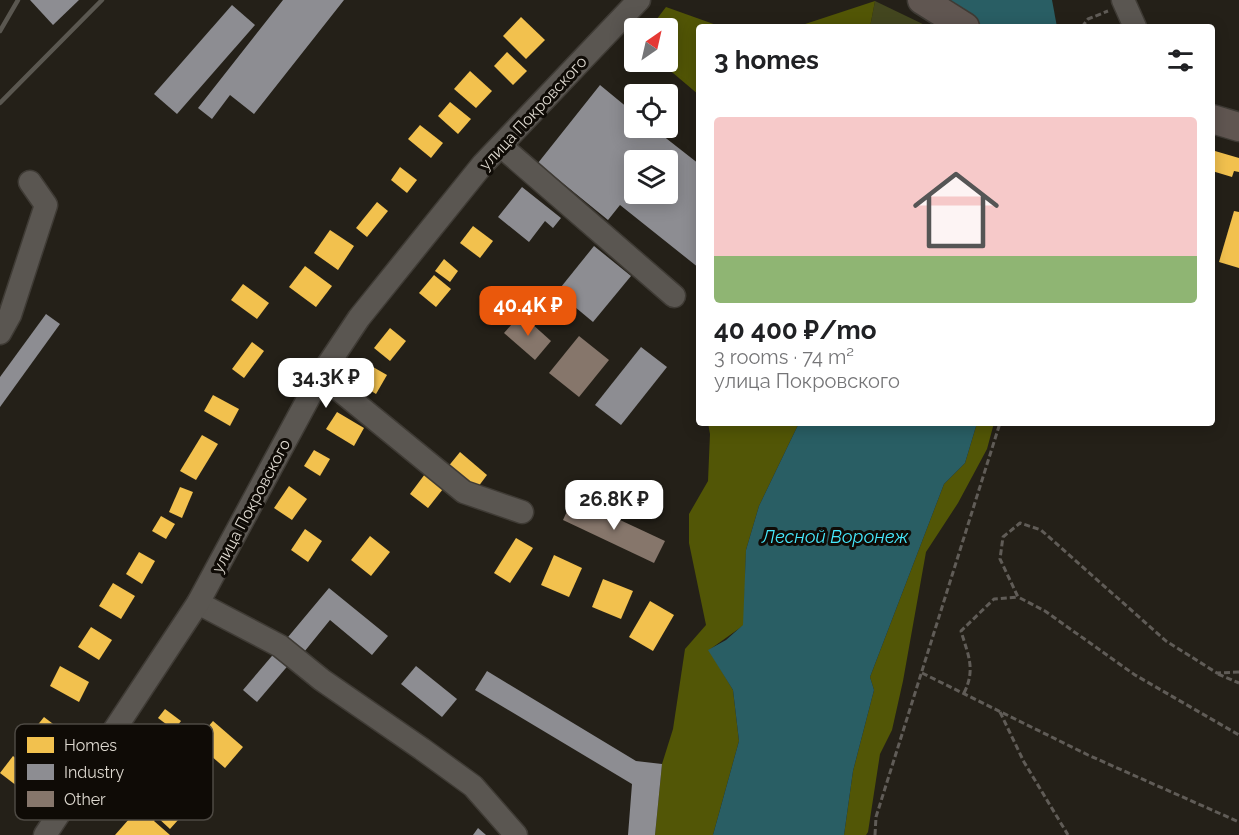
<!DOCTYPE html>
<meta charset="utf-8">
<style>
:root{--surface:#fff;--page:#f2f2f2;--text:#202124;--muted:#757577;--accent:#ea580c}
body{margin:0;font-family:Raleway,sans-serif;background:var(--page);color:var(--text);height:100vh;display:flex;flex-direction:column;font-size:22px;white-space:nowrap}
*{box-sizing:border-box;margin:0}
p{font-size:20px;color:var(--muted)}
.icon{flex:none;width:33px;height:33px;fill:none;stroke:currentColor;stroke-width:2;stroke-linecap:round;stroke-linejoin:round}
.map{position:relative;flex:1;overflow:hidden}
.side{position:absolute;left:696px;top:24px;width:519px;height:402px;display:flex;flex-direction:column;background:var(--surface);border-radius:6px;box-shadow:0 3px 15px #0003}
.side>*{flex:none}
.needle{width:39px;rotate:34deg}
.buttons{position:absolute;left:624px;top:18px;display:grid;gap:12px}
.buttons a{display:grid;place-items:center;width:54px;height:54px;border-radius:6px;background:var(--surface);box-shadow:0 3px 15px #0003;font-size:30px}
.price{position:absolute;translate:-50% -51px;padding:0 14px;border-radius:12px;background:#fff;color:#222;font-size:20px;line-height:39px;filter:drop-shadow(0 2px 3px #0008)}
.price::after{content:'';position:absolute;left:50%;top:36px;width:18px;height:14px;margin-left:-9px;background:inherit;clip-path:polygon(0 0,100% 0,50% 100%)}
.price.on{background:var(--accent);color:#fff}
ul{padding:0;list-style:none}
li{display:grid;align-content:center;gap:12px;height:318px;padding:0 18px}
li span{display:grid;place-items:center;height:186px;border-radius:6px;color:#555}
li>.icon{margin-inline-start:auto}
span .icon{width:108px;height:108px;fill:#fffc;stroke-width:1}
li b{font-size:26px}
h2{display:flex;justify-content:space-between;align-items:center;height:72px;padding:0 18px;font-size:26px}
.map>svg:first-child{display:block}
.green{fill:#43461f}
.forest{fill:#525606}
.water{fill:#295e64}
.homes{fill:#f2c14e}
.industry{fill:#8d8d92;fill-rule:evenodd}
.building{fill:#86766b}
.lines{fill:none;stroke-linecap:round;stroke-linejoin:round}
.minor-casing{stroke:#3f3b35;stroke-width:25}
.major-casing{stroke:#3f3b35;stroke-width:31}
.path{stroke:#605c57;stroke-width:3;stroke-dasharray:6 3;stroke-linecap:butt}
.minor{stroke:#5a5651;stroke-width:22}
.major{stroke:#605651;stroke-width:28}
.rail{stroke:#5a5750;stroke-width:4.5}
.labels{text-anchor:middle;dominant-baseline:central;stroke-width:6;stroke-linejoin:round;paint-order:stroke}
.street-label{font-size:16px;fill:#ded9d0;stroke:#0f0b06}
.water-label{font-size:18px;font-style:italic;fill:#46eafe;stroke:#0f0b06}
.key{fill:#0f0b06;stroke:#4d4943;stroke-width:1.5}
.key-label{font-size:16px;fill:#ded9d0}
</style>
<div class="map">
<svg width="1239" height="835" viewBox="0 0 1239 835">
<rect width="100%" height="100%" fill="#242018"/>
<polygon class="green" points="875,1 929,27 870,27"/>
<g class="forest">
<polygon points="875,1 870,27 796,27"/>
<polygon points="666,7 722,27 699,27 699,95 660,62 668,62 668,28 650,28"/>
<polygon points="708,423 799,423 759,506 746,550 744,625 709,650 733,690 739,741 713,835 655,835 662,764 673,729 685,649 706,625 689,543 689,514 708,481 710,434"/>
<polygon points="977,423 994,423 987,449 958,503 926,552 903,681 892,730 880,754 868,832 866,835 844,835 853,771 874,690 870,677 944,484 965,463"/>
</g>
<g class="water">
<polygon points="943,0 1052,0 1057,27 936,27"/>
<polygon points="799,423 977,423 965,463 944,484 870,677 874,690 853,771 844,835 713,835 739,741 733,690 708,650 726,640 743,625 746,550 759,506"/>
</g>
<g class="homes">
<polygon points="521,17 545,40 526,59 503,36"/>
<polygon points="507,52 527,71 513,85 494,66"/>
<polygon points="470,71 492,91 476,108 454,89"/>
<polygon points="450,102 471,119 458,134 438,116"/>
<polygon points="420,125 443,143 431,158 408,139"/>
<polygon points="1215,151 1239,158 1239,172 1234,171 1232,177 1212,171"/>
<polygon points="400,167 417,180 407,193 391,180"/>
<polygon points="377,202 388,211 367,237 356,228"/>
<polygon points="1234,211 1239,212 1239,268 1219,262"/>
<polygon points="473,226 493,241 480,258 460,243"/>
<polygon points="330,230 354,246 338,270 314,253"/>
<polygon points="444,259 458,271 450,282 435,271"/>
<polygon points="305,266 332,286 316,307 289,287"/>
<polygon points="434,275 451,289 436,307 419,293"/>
<polygon points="243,284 269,303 257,319 231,300"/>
<polygon points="390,328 406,341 390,361 374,348"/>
<polygon points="252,342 264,351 244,378 232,369"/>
<polygon points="366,363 387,375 376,394 355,381"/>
<polygon points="213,395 239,409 230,426 204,411"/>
<polygon points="337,412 364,428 354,446 326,429"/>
<polygon points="202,435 218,444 196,480 180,471"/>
<polygon points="314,450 330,459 320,476 304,466"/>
<polygon points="460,452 487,475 475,491 447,468"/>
<polygon points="425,474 443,489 428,508 410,494"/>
<polygon points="289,486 307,499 292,520 274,508"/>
<polygon points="180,487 193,492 182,518 169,512"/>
<polygon points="161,516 175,524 166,539 152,531"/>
<polygon points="305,529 322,541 308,562 291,550"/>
<polygon points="370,536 390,552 371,576 351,560"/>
<polygon points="516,538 533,548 510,583 494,573"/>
<polygon points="139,552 155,561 142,584 126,574"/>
<polygon points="554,555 582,568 569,597 541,585"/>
<polygon points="603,579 633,591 621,619 592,607"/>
<polygon points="113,583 135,596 121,619 99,606"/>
<polygon points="650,601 674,615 653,651 629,637"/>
<polygon points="91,627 112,640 99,660 78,647"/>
<polygon points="60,666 89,682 79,702 50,686"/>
<polygon points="165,709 181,721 174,730 158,718"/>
<polygon points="44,717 61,730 49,746 32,732"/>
<polygon points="213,721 243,747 225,768 195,742"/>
<polygon points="13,756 30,770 17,786 0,773"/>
<polygon points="159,785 187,810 170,829 157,817 154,821 170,835 115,835"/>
</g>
<g class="industry">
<polygon points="30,0 79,0 53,25"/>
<polygon points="283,0 344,0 254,114 230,95 212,119 198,108"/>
<polygon points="232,5 255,25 177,114 154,94"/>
<path d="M600,85l34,28v15h19l46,36v104l-79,-63 -12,15 -70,-57zM634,160h34v34h-34z"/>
<polygon points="522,187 561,218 553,228 545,221 529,242 498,217"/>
<polygon points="594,246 631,276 593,322 557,292"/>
<polygon points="46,314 60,324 0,407 0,377"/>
<polygon points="641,347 667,367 621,425 595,405"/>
<polygon points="329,588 388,636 372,655 330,620 300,657 283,643"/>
<polygon points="277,650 291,662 257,702 243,690"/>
<polygon points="416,666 457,699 442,717 401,684"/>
<polygon points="487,671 636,761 662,764 655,835 628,835 632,784 475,690"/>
<polygon points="478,828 486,835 473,835"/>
</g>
<g class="building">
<polygon points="521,314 551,341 535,360 504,333"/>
<polygon points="579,336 609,360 579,397 549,373"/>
<polygon points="573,498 665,541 654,563 563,520"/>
</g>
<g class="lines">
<g class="minor-casing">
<g id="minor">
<polyline points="1123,0 1135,27"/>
<polyline points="501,146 674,296"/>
<polyline points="0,333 10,315 46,205 30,182"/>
<polyline points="321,375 464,492 522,512"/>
<polyline points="198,603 280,646 322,680 422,749 473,786 516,835"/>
<polyline points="45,835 198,603 321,375 359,318 483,164 639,0"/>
</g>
</g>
<g class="major-casing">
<g id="major">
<polyline points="922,0 965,27"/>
<polyline points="1212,119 1239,127"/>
</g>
</g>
<g class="path">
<polyline points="1082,27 1088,19 1108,11"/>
<polyline points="1239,672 1217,673 1166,641 1041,530 1020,523 1003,537 1000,559 1018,597 1045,611 1135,675 1239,735"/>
<polyline points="922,673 1088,755 1239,822"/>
<polyline points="1218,674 1239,683"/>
<path d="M964,693c12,-24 4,-38 -3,-62l33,-32 24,-2"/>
<polyline points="1000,712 1024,762 1068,835"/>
<polyline points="875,835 876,817 1000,423"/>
</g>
<use href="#minor" class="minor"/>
<use href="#major" class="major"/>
<g class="rail">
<polyline points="0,31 18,0"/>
<polyline points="0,103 102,0"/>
</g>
</g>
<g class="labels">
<g class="street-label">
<text transform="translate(533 113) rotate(-47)">улица Покровского</text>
<text transform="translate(251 506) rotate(-62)">улица Покровского</text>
</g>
<g class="water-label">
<text x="835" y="536">Лесной Воронеж</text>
</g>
</g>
<rect x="15" y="724" width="198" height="96" rx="9" class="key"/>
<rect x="27" y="737" width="27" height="16" fill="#f2c14e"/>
<rect x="27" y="764" width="27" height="16" fill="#8d8d92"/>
<rect x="27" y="791" width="27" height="16" fill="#86766b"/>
<g class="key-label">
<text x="64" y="751">Homes</text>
<text x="64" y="778">Industry</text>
<text x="64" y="805">Other</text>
</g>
</svg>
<div class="buttons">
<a><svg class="needle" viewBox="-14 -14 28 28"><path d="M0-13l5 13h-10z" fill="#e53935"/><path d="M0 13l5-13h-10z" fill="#757577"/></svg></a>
<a><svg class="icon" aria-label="locate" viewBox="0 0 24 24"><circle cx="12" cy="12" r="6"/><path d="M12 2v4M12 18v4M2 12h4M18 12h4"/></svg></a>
<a><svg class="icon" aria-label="layers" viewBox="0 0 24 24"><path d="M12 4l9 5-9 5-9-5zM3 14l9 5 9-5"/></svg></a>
</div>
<b class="price on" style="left:528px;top:337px">40.4K ₽</b>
<b class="price" style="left:326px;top:409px">34.3K ₽</b>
<b class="price" style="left:614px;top:531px">26.8K ₽</b>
<section class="side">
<h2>3 homes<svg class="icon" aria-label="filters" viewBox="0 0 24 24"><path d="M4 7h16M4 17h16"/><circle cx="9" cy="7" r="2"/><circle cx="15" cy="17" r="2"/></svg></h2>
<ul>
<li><span style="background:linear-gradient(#f6c9c9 75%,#8fb573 0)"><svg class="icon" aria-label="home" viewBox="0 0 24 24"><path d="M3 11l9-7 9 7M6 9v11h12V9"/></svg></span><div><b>40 400 ₽/mo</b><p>3 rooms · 74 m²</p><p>улица Покровского</p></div></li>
</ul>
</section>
</div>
